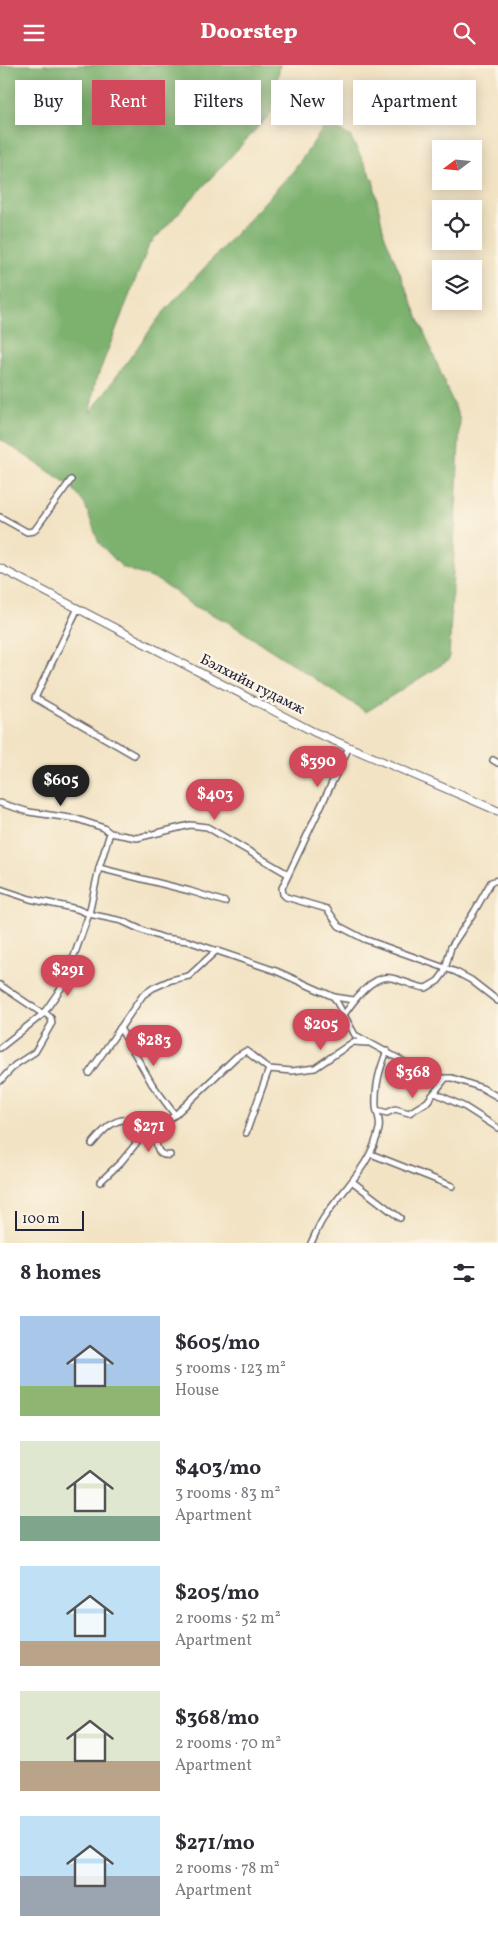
<!DOCTYPE html>
<meta charset="utf-8">
<style>
:root{--surface:#fff;--page:#f7f7f7;--text:#2b2b33;--muted:#7c7c81;--accent:#d1495b}
body{margin:0;font-family:Vollkorn,serif;background:var(--page);color:var(--text);height:100vh;display:flex;flex-direction:column;font-size:19px;white-space:nowrap}
*{box-sizing:border-box;margin:0}
p{font-size:16px;color:var(--muted)}
.icon{flex:none;width:28px;height:28px;fill:none;stroke:currentColor;stroke-width:2;stroke-linecap:round;stroke-linejoin:round}
.map{position:relative;height:1178px;overflow:hidden}
.details{display:flex;flex-direction:column;background:var(--surface);flex:1}
.details>*{flex:none}
.top-card{position:absolute;left:15px;top:15px;width:469px;height:45px;display:flex;gap:10px}
.needle{width:32px;rotate:254deg}
.buttons{position:absolute;left:432px;top:75px;display:grid;gap:10px}
.buttons a{display:grid;place-items:center;width:50px;height:50px;border-radius:0px;background:var(--surface);box-shadow:0 2px 12px #0003;font-size:25px}
.scale{position:absolute;left:15px;bottom:12px;width:69px;box-sizing:border-box;padding-left:5px;border:2px solid #22223b;border-top:0;font-size:14px;line-height:18px;white-space:nowrap;color:#22223b;-webkit-text-stroke:4px #fcf5e5;paint-order:stroke}
.price{position:absolute;translate:-50% -42px;padding:0 11px;border-radius:18px;background:var(--accent);color:#fff;font-size:16px;line-height:32px;filter:drop-shadow(0 1px 2px #0008)}
.price::after{content:'';position:absolute;left:50%;top:30px;width:15px;height:11px;margin-left:-8px;background:inherit;clip-path:polygon(0 0,100% 0,50% 100%)}
.price.on{background:#222;color:#fff}
ul{padding:0;list-style:none}
li{display:flex;align-items:center;gap:15px;height:125px;padding:0 20px}
li span{display:grid;place-items:center;flex:none;width:140px;height:100px;border-radius:0px;color:#555}
li>.icon{margin-inline-start:auto}
span .icon{width:60px;height:60px;fill:#fffc;stroke-width:1}
li b{font-size:21px}
h2{display:flex;justify-content:space-between;align-items:center;height:60px;padding:0 20px;font-size:21px}
.pill{padding:0 18px;border-radius:0px;background:var(--surface);box-shadow:0 2px 12px #0003;font-size:18px;line-height:45px}
.pill.on{background:var(--accent);color:#fff}
header{display:flex;justify-content:space-between;align-items:center;height:65px;padding:0 20px;background:var(--accent);color:#fff;font-size:22px;font-weight:800}
.map>svg:first-child{display:block}
.forest{fill:#7cb16e;stroke:#4f6a54}
.lines{fill:none;stroke-linecap:round;stroke-linejoin:round}
.minor-casing{stroke:#6b666b;stroke-width:8}
.secondary-casing{stroke:#6b666b;stroke-width:9}
.minor{stroke:#fff;stroke-width:5}
.secondary{stroke:#fff;stroke-width:7}
.labels{text-anchor:middle;dominant-baseline:central;stroke-width:5;stroke-linejoin:round;paint-order:stroke}
.street-label{font-size:15px;fill:#22223b;stroke:#fcf5e5}
</style>
<header><svg class="icon" aria-label="menu" viewBox="0 0 24 24"><path d="M4 6h16M4 12h16M4 18h16"/></svg>Doorstep<svg class="icon" aria-label="search" viewBox="0 0 24 24"><circle cx="10" cy="10" r="6"/><path d="M15 15l6 6"/></svg></header>
<div class="map">
<svg width="498" height="1178" viewBox="0 0 498 1178">
<rect width="100%" height="100%" fill="#fcf5e5"/>
<filter id="ink" filterUnits="userSpaceOnUse"><feTurbulence type="fractalNoise" baseFrequency=".02" numOctaves="2"/><feDisplacementMap in="SourceGraphic" scale="10" xChannelSelector="R" yChannelSelector="G"/><feConvolveMatrix kernelMatrix="1 2 1 2 8 2 1 2 1" color-interpolation-filters="sRGB"/></filter>
<filter id="wash" filterUnits="userSpaceOnUse"><feTurbulence type="fractalNoise" baseFrequency=".0096" numOctaves="4" result="noise"/><feDisplacementMap in="SourceGraphic" scale="20" xChannelSelector="R" yChannelSelector="G"/><feGaussianBlur stdDeviation="1.12" result="paint"/><feColorMatrix in="noise" values="0 0 0 0 0 0 0 0 0 0 0 0 0 0 0 0 0 1.4 0 .05"/><feComposite in="paint" operator="in"/></filter>
<g filter="url(#wash)">
<rect width="100%" height="100%" fill="#f2e3c4"/>
<polygon class="forest" points="0,0 280,0 271,48 149,180 95,318 90,348 161,250 294,105 327,58 350,71 373,115 384,169 460,355 449,595 366,647 228,557 190,539 173,525 157,515 122,502 99,478 85,440 71,421 0,374"/>
</g>
<g filter="url(#ink)">
<g class="lines">
<g class="minor-casing">
<g id="minor">
<polyline points="0,452 27,467 34,466 71,415"/>
<polyline points="78,543 35,633 134,690"/>
<polyline points="349,682 282,823 283,829 286,832 327,844 339,861 364,874 456,907 471,915 498,936"/>
<polyline points="493,695 498,698"/>
<polyline points="0,738 29,747 77,754 104,763 110,768 137,773 190,760 207,762 288,809"/>
<polyline points="99,803 190,826 225,837"/>
<polyline points="0,824 30,834 77,844 89,849 122,856 144,866 164,873 188,876 276,906 334,932 355,970 434,1013 452,1013 482,1023 498,1032"/>
<polyline points="0,920 43,949"/>
<polyline points="334,932 354,935"/>
<path d="M343,951c9,-13 29,-42 48,-38 12,2 23,9 35,10l12,-7 6,-8 7,-26 23,-35 17,-30 7,-2"/>
<polyline points="120,963 152,1019 175,1050"/>
<polyline points="0,983 43,949 64,919 89,849 99,803 110,768"/>
<polyline points="89,1008 143,930 153,923 171,915 189,911 217,885"/>
<polyline points="0,1016 15,1000 35,987 52,958 51,953 44,947"/>
<polyline points="435,1028 465,1042 498,1063"/>
<polyline points="377,1045 387,1048 395,1044 409,1048 427,1037 445,1014"/>
<path d="M158,1063c-3,10 -4,30 12,27"/>
<polyline points="246,1068 269,1004"/>
<path d="M92,1079c10,-12 21,-27 39,-24 7,1 15,9 21,12"/>
<polyline points="371,1089 452,1121"/>
<polyline points="100,1117 121,1097 139,1075 175,1050 236,992 246,986 269,1004 292,1006 315,1003 353,977 367,978"/>
<polyline points="353,1117 400,1153"/>
<path d="M311,1178c4,-8 7,-16 12,-24 20,-30 48,-53 56,-90 2,-9 -2,-14 -3,-22 -1,-21 3,-36 11,-56"/>
</g>
</g>
<g class="secondary-casing">
<polyline id="secondary" points="0,503 314,667 498,746"/>
</g>
<use href="#minor" class="minor"/>
<use href="#secondary" class="secondary"/>
</g>
</g>
<g class="labels">
<g class="street-label">
<text transform="translate(252 620) rotate(27)">Бэлхийн гудамж</text>
</g>
</g>
</svg>
<div class="buttons">
<a><svg class="needle" viewBox="-14 -14 28 28"><path d="M0-13l5 13h-10z" fill="#e53935"/><path d="M0 13l5-13h-10z" fill="#7c7c81"/></svg></a>
<a><svg class="icon" aria-label="locate" viewBox="0 0 24 24"><circle cx="12" cy="12" r="6"/><path d="M12 2v4M12 18v4M2 12h4M18 12h4"/></svg></a>
<a><svg class="icon" aria-label="layers" viewBox="0 0 24 24"><path d="M12 4l9 5-9 5-9-5zM3 14l9 5 9-5"/></svg></a>
</div>
<div class="scale">100 m</div>
<b class="price" style="left:318px;top:723px">$390</b>
<b class="price on" style="left:61px;top:742px">$605</b>
<b class="price" style="left:215px;top:756px">$403</b>
<b class="price" style="left:68px;top:932px">$291</b>
<b class="price" style="left:321px;top:986px">$205</b>
<b class="price" style="left:154px;top:1002px">$283</b>
<b class="price" style="left:413px;top:1034px">$368</b>
<b class="price" style="left:149px;top:1088px">$271</b>
<div class="top-card">
<a class="pill">Buy</a>
<a class="pill on">Rent</a>
<a class="pill">Filters</a>
<a class="pill">New</a>
<a class="pill">Apartment</a>
</div>
</div>
<section class="details">
<h2>8 homes<svg class="icon" aria-label="filters" viewBox="0 0 24 24"><path d="M4 7h16M4 17h16"/><circle cx="9" cy="7" r="2"/><circle cx="15" cy="17" r="2"/></svg></h2>
<ul>
<li><span style="background:linear-gradient(#a9c7e8 70%,#8fb573 0)"><svg class="icon" aria-label="home" viewBox="0 0 24 24"><path d="M3 11l9-7 9 7M6 9v11h12V9"/></svg></span><div><b>$605/mo</b><p>5 rooms · 123 m²</p><p>House</p></div></li>
<li><span style="background:linear-gradient(#dfe7d0 75%,#7fa58c 0)"><svg class="icon" aria-label="home" viewBox="0 0 24 24"><path d="M3 11l9-7 9 7M6 9v11h12V9"/></svg></span><div><b>$403/mo</b><p>3 rooms · 83 m²</p><p>Apartment</p></div></li>
<li><span style="background:linear-gradient(#bfe0f5 75%,#b9a48a 0)"><svg class="icon" aria-label="home" viewBox="0 0 24 24"><path d="M3 11l9-7 9 7M6 9v11h12V9"/></svg></span><div><b>$205/mo</b><p>2 rooms · 52 m²</p><p>Apartment</p></div></li>
<li><span style="background:linear-gradient(#dfe7d0 70%,#b9a48a 0)"><svg class="icon" aria-label="home" viewBox="0 0 24 24"><path d="M3 11l9-7 9 7M6 9v11h12V9"/></svg></span><div><b>$368/mo</b><p>2 rooms · 70 m²</p><p>Apartment</p></div></li>
<li><span style="background:linear-gradient(#bfe0f5 60%,#9aa5b1 0)"><svg class="icon" aria-label="home" viewBox="0 0 24 24"><path d="M3 11l9-7 9 7M6 9v11h12V9"/></svg></span><div><b>$271/mo</b><p>2 rooms · 78 m²</p><p>Apartment</p></div></li>
</ul>
</section>
